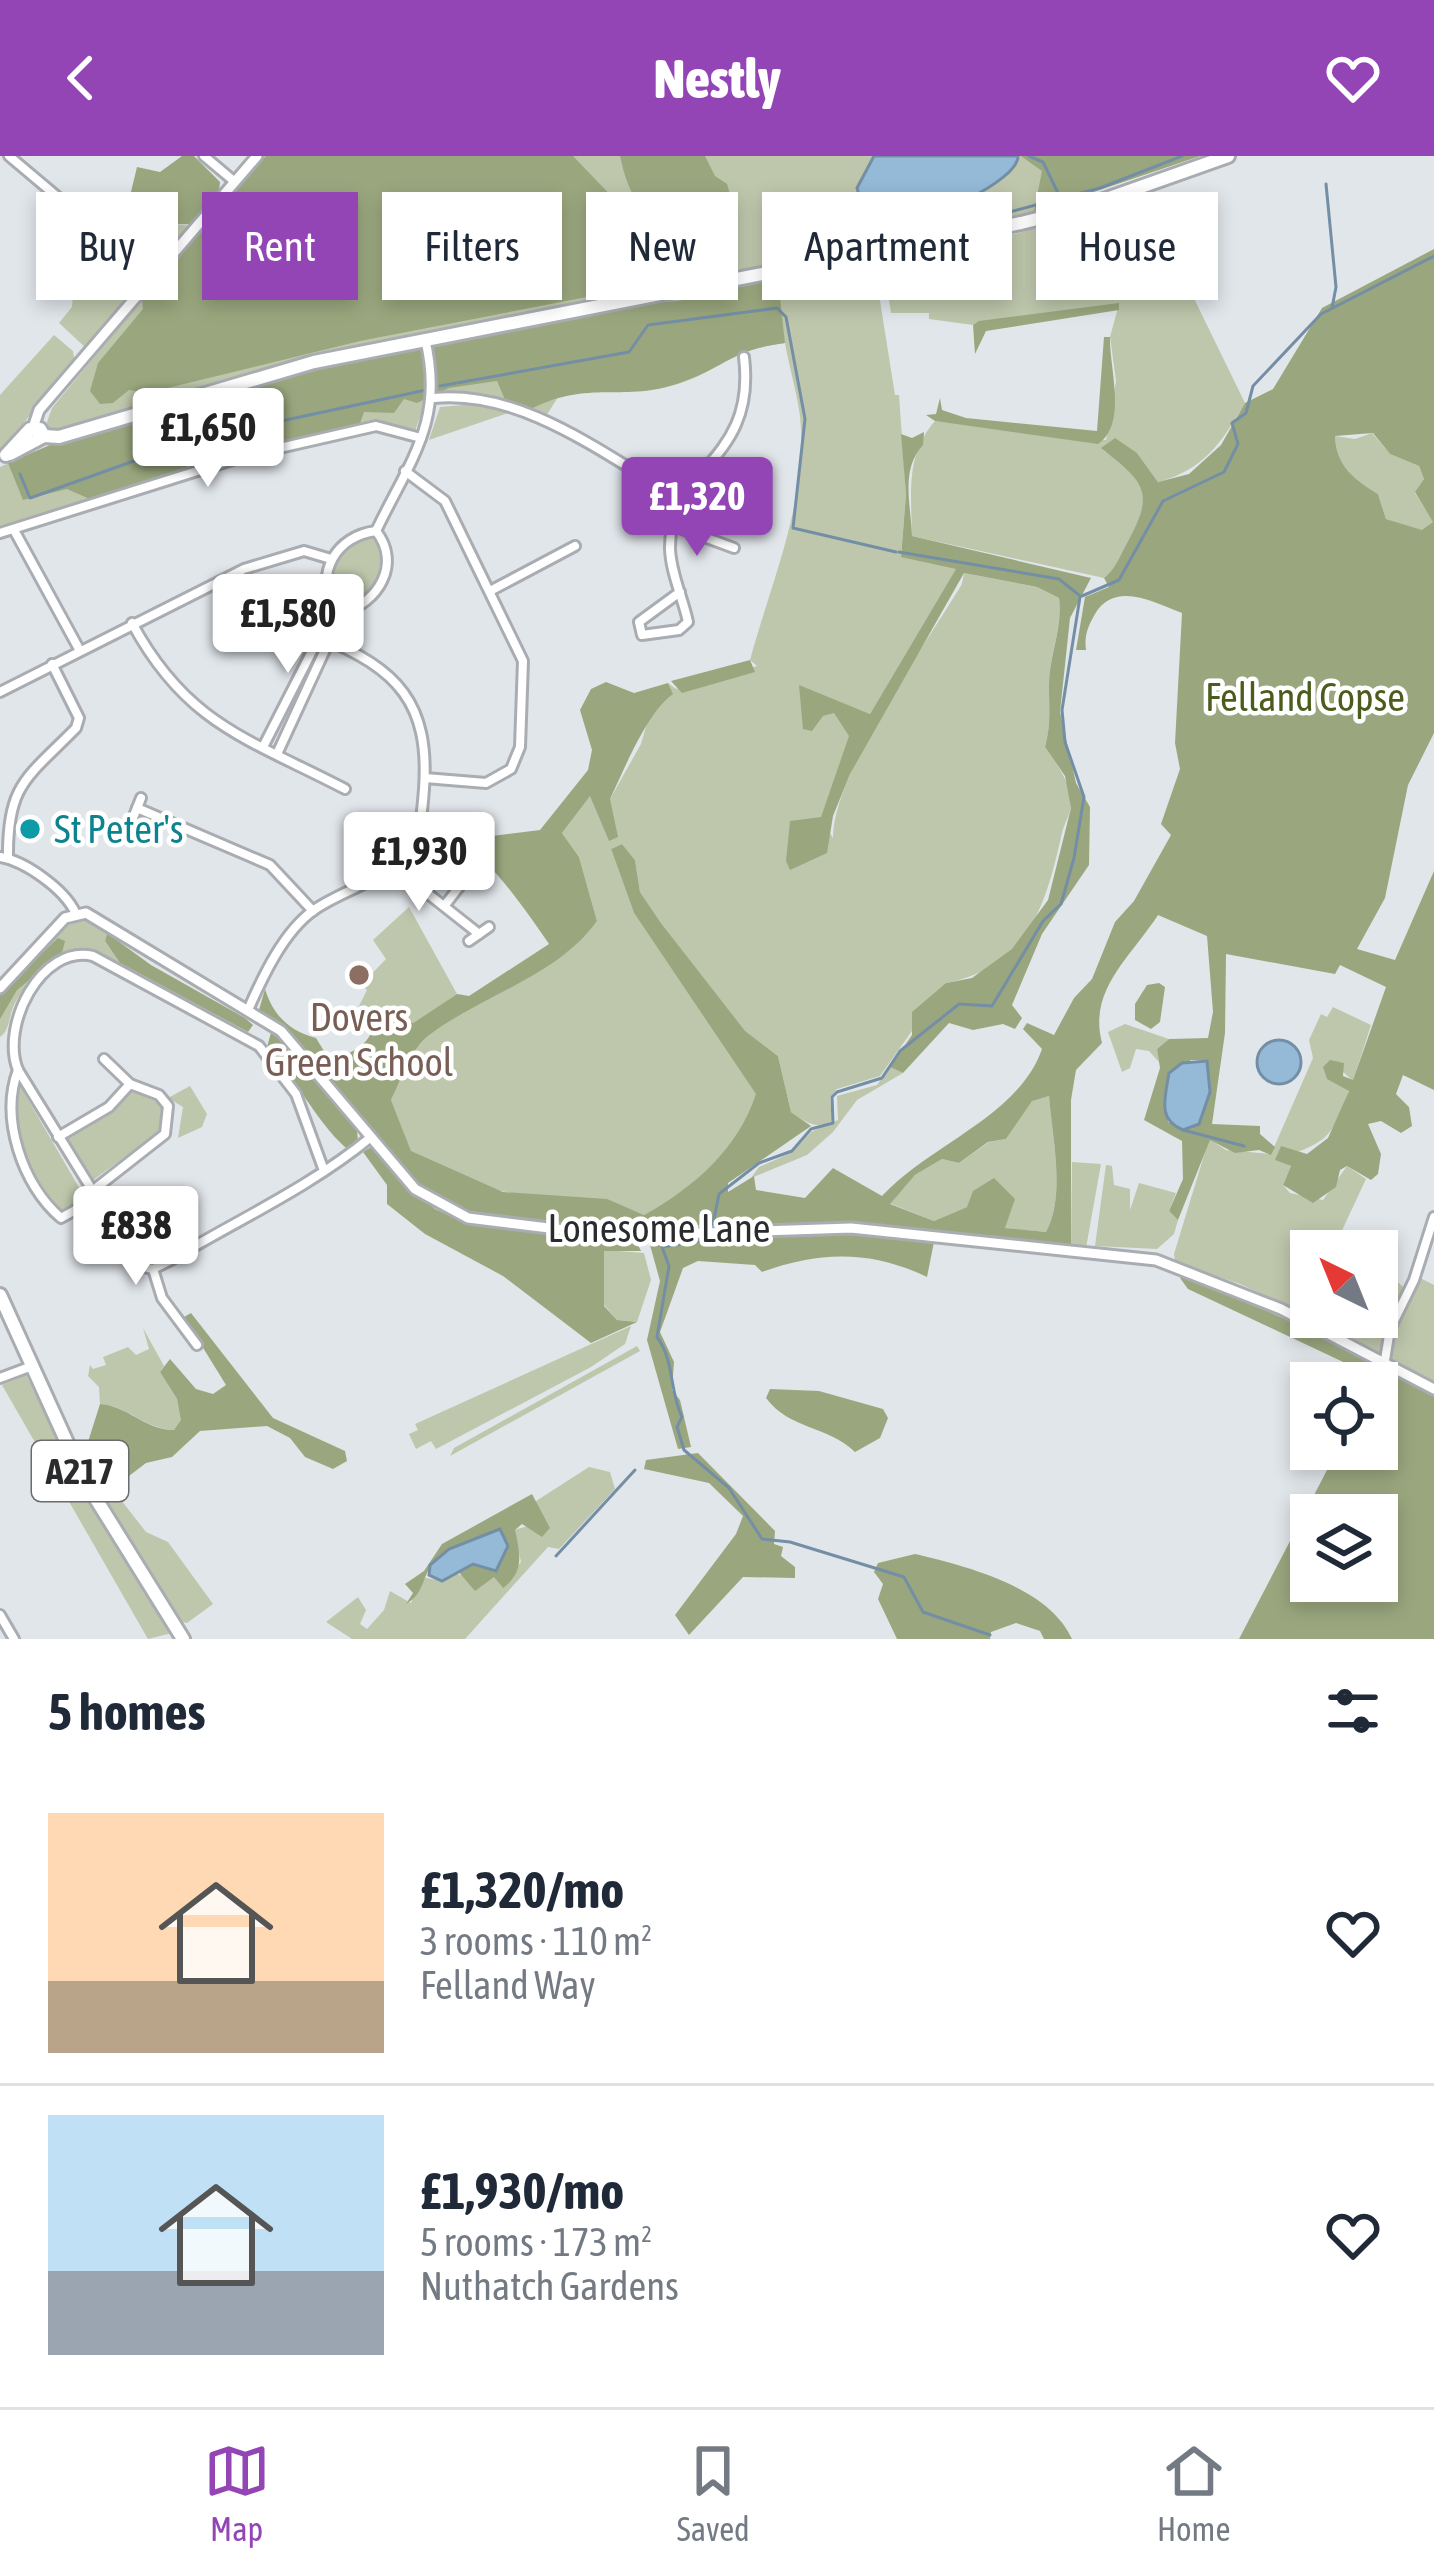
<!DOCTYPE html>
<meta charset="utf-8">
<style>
:root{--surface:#fff;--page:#f2f2f3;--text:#1f2937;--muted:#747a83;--line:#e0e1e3;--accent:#9344b5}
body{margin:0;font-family:"Asap Condensed",sans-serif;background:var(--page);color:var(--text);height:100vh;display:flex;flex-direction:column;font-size:45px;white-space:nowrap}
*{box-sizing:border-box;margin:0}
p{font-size:39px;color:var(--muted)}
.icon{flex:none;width:66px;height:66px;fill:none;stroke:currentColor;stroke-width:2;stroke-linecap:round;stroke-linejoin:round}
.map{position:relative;height:1483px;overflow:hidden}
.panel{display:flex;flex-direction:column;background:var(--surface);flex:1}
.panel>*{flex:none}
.guide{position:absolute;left:36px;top:36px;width:1362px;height:108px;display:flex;gap:24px}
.needle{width:78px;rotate:317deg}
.controls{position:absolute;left:1290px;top:1074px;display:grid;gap:24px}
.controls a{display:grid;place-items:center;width:108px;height:108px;border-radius:0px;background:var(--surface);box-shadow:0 6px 18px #0003;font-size:60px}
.price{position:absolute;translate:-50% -102px;padding:0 27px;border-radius:12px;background:#fff;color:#222;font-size:39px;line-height:78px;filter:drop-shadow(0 3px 6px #0008)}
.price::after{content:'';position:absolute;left:50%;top:72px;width:36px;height:27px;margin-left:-18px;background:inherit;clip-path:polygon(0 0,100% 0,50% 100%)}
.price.on{background:var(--accent);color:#fff}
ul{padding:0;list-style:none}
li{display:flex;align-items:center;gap:36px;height:300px;padding:0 48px}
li+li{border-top:3px solid var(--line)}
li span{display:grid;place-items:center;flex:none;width:336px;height:240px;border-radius:0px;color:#555}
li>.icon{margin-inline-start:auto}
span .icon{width:144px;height:144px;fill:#fffc;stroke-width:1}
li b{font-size:51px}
h2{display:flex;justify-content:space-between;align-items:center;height:144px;padding:0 48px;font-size:51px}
.pill{padding:0 42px;border-radius:0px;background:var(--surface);box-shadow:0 6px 18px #0003;font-size:42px;line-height:108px}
.pill.on{background:var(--accent);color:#fff}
header{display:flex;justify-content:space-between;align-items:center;height:156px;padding:0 48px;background:var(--accent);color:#fff;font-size:54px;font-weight:800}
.dock{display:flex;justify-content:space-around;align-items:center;height:168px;border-top:3px solid var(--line);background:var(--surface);font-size:33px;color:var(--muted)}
.dock a{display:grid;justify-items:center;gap:6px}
.dock .on{color:var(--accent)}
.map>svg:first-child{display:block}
.green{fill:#bec7ac}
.forest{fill:#9aa77e;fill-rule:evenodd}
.water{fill:#94bad8;stroke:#748fa5;stroke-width:3}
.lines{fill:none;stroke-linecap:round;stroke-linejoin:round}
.stream{stroke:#748fa5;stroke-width:3}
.minor-casing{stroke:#a9adb2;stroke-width:14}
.tertiary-casing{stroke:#a9adb2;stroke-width:15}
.primary-casing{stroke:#a9adb2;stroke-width:18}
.minor{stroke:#fff;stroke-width:8}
.tertiary{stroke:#fff;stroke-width:9}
.primary{stroke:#fff;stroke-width:12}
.culture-dot{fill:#0f9aa8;stroke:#fff;stroke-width:4.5}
.education-dot{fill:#8d6e63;stroke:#fff;stroke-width:4.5}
.labels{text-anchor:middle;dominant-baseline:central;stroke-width:9;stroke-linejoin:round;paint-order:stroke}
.shield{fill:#fff;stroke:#6a6b6c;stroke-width:3}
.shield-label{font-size:36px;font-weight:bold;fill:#2a2b2d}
.park-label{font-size:39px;fill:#4c5c1d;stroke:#fff}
.culture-label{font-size:39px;fill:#0d838f;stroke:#fff;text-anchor:start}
.education-label{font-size:39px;fill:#785e54;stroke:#fff}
.street-label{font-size:39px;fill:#2a2b2d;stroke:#fff}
</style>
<header><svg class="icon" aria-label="back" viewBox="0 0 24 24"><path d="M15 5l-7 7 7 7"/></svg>Nestly<svg class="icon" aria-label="heart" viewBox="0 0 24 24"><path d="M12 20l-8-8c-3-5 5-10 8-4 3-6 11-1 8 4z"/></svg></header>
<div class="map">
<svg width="1434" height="1483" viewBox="0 0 1434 1483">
<rect width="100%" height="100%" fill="#e1e6eb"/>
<g class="green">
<path d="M261,0h939l-166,56 -258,51 3,17 95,-17 21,132h4l7,99 -5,62 56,12 -87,146 -71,-28 24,30 11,-4 16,24 -29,82 12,20c0,-66 93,-194 129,-254l2,-11 73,14 22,11c4,31 -11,59 -10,90 0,22 2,36 -4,59 12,18 27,36 26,59 -1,9 -7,18 -9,27 -16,71 -33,134 -116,150l-66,93 -43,13 -7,8 2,24c-17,9 -26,1 -41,-9l-13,-56 -33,-24 -84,-109 -21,-31 -5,-32 -13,-16 -11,5 23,64 123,181c-19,56 -63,93 -113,121 -47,-20 -90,-14 -138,-23 -32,-6 -66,-26 -95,-40l-20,-52c10,-19 20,-51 37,-64 52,-42 128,-59 169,-115l-18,-64 -17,-24 28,-38 19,45 1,-41 31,-55 10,-35 21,-15 -4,-11 8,6 81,-23 -7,-6c21,-78 59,-162 50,-244 -3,-24 -11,-49 -15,-73 -55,7 -60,24 -104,40 -42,14 -80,3 -121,11l-14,22 -60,-19 -58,-2 -13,36 -37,-8 -163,35 -215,70v-61l52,-23 -5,-22 5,-14z"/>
<path d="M130,40c17,14 35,31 60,29l-38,44 -33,-21z"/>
<path d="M1144,40l101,207c-23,39 -41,67 -87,79l-21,-29 -33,-2c47,28 48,48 22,95 -7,12 -11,23 -22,32l-192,-42c-1,-46 -6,-82 23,-115l171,19 10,-59 -6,-44 9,-33 -146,21 -44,-6v-6h-38l-8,-52 136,-28z"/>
<polygon points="116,99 140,121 140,130 86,192 59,167 72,151 73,137"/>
<polygon points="54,179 73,195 75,208 0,294 0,239"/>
<polygon points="476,248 508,257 429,284 440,251"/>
<path d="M1372,277l18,21 29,12 5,13 -9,14 19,29 -11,9 -37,-12 -8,-25c-24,-15 -42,-28 -43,-58l20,3z"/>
<path d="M370,378l8,4c7,38 -2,55 -36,72 -29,-29 0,-62 28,-76z"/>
<polygon points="409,751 457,838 413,867 370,863 358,852 367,834 361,829 386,803 373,784"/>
<path d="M80,761l27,16 -2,8 15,22c-47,-22 -79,-6 -105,40 -7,13 -4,26 -15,34v-44l66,-69z"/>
<path d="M1333,851l38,18 -18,56 -23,-21 19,30c-18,53 -25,52 -73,70l15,6 -8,19 7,8 33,7 24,-34 19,13 -28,60 15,12h-42v65l-71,-32 -65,-22 -1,-8 35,-115 17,11 45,4 42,-96 -4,-18 12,-26 6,3z"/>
<polygon points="1125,868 1169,883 1157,893 1159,906 1149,895 1136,893 1130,912 1122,916 1108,876"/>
<polygon points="890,911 903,917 857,944 833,976 807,999 751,1022 759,1011 793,996 811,976 838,964 837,940 877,929"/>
<path d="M15,930h5l64,110 -18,17c-42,-20 -66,-84 -51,-127z"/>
<polygon points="190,930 207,958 202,971 178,982 183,951 168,942"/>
<polygon points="130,934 162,948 162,974 93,1024 65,985 116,951"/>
<path d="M1049,940c3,39 17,100 -3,136l-42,-4 -37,-21 -33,14 -45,-18 26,-28 27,-16 17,4 30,-21 17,-3 26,-39z"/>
<polygon points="1072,1006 1101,1008 1086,1092 1071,1090"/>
<polygon points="1106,1009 1112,1010 1114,1029 1130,1033 1130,1054 1139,1027 1176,1037 1169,1055 1178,1064 1174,1078 1157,1093 1095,1090"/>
<polygon points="604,1094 644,1097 651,1124 637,1166 617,1164 604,1149"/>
<polygon points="1381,1110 1403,1131 1413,1132 1418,1121 1434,1129 1434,1225 1313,1161 1377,1161"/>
<polygon points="631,1170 625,1188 591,1211 436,1293 431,1285 416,1293 409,1278 418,1274 415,1268"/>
<path d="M143,1172l21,38 -4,6 17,27 5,21 -8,10c-30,-1 -45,-24 -74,-26l-1,-17 -11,-11 2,-11 3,4 13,-4 -3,-8 25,-10 8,8 13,-6z"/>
<polygon points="637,1190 640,1195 450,1300 454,1292"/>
<polygon points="26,1219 109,1380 172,1477 148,1483 2,1229"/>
<polygon points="589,1311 610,1316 615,1333 559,1393 548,1391 465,1483 352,1483 326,1466 358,1441 366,1454 360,1468 367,1473 384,1454 390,1435 411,1447 422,1421 442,1425 457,1414 459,1419 495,1421 502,1431 521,1406 514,1374 528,1370 533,1347"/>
<polygon points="114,1335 146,1376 168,1386 213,1448 187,1467 178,1465 100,1342"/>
</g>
<g class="forest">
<path d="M182,0h12l26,26 -1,9 -29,33c-24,3 -43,-14 -60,-28l7,-29 23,5z"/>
<polygon points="266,0 573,0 667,98 680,123 360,185 147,237 129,234 113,247 100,248 90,235 98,207 143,153 142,145"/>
<path d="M620,0h85l10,20 12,8 4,14 -11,28 -41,15c-36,-31 -49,-38 -59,-85z"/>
<polygon points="1021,0 1200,0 1034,56 1042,15"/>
<polygon points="799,65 808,92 804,101 775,106 772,101 786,66"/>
<path d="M1434,93v484l-26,52 -23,113 -28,51 38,11 39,-89v219l-31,-15 -7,19 13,13 3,19 -11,7 -20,-12 -13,3 13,30 -3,20 -7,6 -24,-14 -7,4 -4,17 -23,16 -30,-18 8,-19 -16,-6 6,-14 26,8 21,-16 21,-47 -22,-12 -4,-12 7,-7 14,3 -1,13 10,4 33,-93 -46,-22 -5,9 -109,-20 -1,79 -13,91 48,2v8l15,13 -4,8 -12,-5 -24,3 -25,-13 -32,80 -9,-9 14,-32 -1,-38 -38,-21 16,-52 -3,-19 12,-10 39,-1 5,-26 -6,-76 -49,-21c-28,43 -70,75 -56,128l-26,27 -5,30v146l-135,-14 -9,45c-56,-27 -107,-26 -165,-5l-7,-7 -57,-4 -15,7 -23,64 14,30 -2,28 8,10 11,47 -13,2 -31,-109 13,-59 -10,-36 3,-6 64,-4 1,-11c-79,6 -203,13 -275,-21 -21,-10 -39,-32 -54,-49 -42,-49 -76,-107 -130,-144l6,-21c8,26 24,42 51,49l13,21c29,-7 41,-14 48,-43l14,-3 22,10 44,-29 12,2 80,-52c-19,-27 -59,-87 -86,-99l4,-18 25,9 48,-6 48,-60 4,-20 -12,-40 11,-21 15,-7 28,11 34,-10 5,11c-26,18 -48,74 -63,105l8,38 -9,4 -19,-45 -28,37 17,24 18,64c-40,56 -116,74 -169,115 -17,13 -27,45 -37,64l20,51 92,41 104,7 37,16c50,-28 94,-66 112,-121l-122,-181 -23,-64 11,-5 13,16 5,32 21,31 84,108 33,25 13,56 20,14 -83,57v9l26,-16 2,14 49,8 28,-30 49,28c48,-52 137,-80 160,-147l-19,-20 4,-6 27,12 20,-37 18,-19 23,-57 19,-21 37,-66 -10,-11 19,-55 -5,-26 7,-130c-27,-10 -67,-33 -87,1 -7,12 -11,22 -9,36h-10l9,-53 24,-10 -5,-9c11,-9 15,-20 22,-33 30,-54 19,-62 -25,-97l14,-10 22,15 21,29 31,-8 32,-29 24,-42 28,-14 49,-81zM1373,277l17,21 29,12 5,13 -9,13 18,30 -11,8 -36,-11 -8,-25c-24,-15 -42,-28 -43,-58zM1191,904h12l-35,63 1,-49zM1049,940c3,40 17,100 -3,136l-41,-4 10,-29 -21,-21 -21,13 -6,16 -33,14 -44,-17 25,-29 27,-16 17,4 29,-21 18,-3 26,-38z"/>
<path d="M778,124l7,63c-54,7 -58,23 -103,39 -58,22 -92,-4 -153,28l-23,-8 -9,-21 -48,7 -32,15 -13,-4 -10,14 -30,-1 -5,14 -96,22 -10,-18 -67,17 1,20 -95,33 -25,-11 -44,11 -15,-37 54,-23 232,-65 358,-73c43,2 83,-18 126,-22z"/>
<polygon points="1119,147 1119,154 986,175 975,198 973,169 979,165"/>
<path d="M1104,181h6c-1,30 18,87 -12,107l-163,-23 -9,-6 10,-1 4,-16 2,12 24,8 131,13z"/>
<path d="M924,276l-1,13c-23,25 -12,59 -11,91l179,42 -21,40 -10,94 16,71 14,24 -1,58 -47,69 -30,71 10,13 -7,11 -12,-5 -30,6 -24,-7 -46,50 -13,-6 22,-32v-23l34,-29 26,-5 40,-29 36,-49 23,-92 -6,-32 -20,-29c6,-23 4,-36 4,-59 -1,-31 14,-58 10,-90l-22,-11 -73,-14 -114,201 -17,42 -6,37 -37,17 -4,-9 4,-40 31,-4 28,-81 -15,-23 -11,3 -11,15 -9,-2 -4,-44 71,29 86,-145 -55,-12 5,-63 -5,-60 11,4z"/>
<polygon points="750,504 755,516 682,537 671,525"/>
<polygon points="107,777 151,809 245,862 253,869 248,876 120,807 105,785"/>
<polygon points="58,782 65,785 62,797 17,834 0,863 0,837"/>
<polygon points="1159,827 1165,831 1160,866 1151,873 1135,864 1135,848 1147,829"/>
<path d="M272,873l84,95 2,16 -12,8c-31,-28 -50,-70 -79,-101z"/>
<polygon points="371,991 435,1053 468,1067 637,1087 641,1095 604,1095 604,1150 617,1164 637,1166 591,1187 503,1120 425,1078 387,1048 387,1029 363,996"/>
<path d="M1184,1118l186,83 64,37v245h-195l99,-190h39v-66l-2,-6 -187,-88 -8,-11zM1311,1359h66v66h-66z"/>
<path d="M191,1157l82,105 72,33 2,10 -14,8 -28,-12 -15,-19 -23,-12 -67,5 -28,26 -26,6 -46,35 -19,-34 19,-60c29,2 44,26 74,26l7,-10 -4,-21 -17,-27 10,-13 26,30 17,5 13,-9 -42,-68z"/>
<path d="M770,1233l49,2 64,18 5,9 -8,20 -25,14c-28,-27 -65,-22 -89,-54z"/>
<polygon points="698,1297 775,1375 774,1388 783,1391 781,1400 795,1411 795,1422 743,1421 689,1479 675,1459 736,1378 743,1360 709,1327 644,1313 646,1304"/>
<path d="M532,1338l18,34 -8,9 -20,-13 -7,6c5,24 10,41 -12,58l-9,-11 -19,14 -18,-21 16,-6 23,7 -5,-35c-20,9 -38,7 -55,24 -15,14 -10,33 -30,44l7,-11 -8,-9 19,-13 18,-27z"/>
<path d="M915,1398c51,12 134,33 157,85h-28l-4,-8 -24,-8 -25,9 -1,7h-93l-19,-40 5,-15 -9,-12 4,-9z"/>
</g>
<g class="water">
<path d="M874,0h144c0,26 -94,67 -120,67 -14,0 -24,-5 -35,-13l-6,-22z"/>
<circle cx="1279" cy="906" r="22"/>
<path d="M1207,905l3,31 -11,32 -16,6c-26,-11 -18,-31 -14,-57l13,-10z"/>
<polygon points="500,1373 508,1390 496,1415 473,1408 442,1425 429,1419 430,1409 449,1393"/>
</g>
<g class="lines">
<g class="stream">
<polyline points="1029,0 1043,6 1058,37"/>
<polyline points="1326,28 1336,131 1332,152"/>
<polyline points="983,63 1100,32 1182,0"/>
<polyline points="440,230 629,196 648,169 777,152 786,161 805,263 793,372 896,396"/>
<polyline points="202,282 426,234"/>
<polyline points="20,318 30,342 193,284"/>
<polyline points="899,396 1059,423 1079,439"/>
<polyline points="1082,440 1119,424 1163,345 1224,316 1238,288 1232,267 1246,257 1253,230 1321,158 1434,100"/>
<polyline points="1183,974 1244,990"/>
<polyline points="712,1073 719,1038 759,1007 792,995 811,973 833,967 832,941 837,936 882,922 900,895 959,848 992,850 1043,765 1061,748 1074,702 1084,641 1065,586 1062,554 1080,441"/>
<path d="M711,1083l-49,8 7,19 -12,71c18,25 12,53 25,80l-5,10 7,23 45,38 33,51 28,3 114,35 19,35 67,23"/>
<polyline points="556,1400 635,1314"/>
</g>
<g class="minor-casing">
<g id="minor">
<polyline points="9,0 155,123"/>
<polyline points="204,0 235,26"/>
<path d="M434,242c90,-9 174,60 249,102"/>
<polyline points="405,315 445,345 523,505 520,591 511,613 486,627 425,622"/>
<polyline points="674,370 734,392"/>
<polyline points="14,374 79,493"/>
<path d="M376,375c26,33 2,72 -34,82l-9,-4c-18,-36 3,-73 43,-78z"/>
<path d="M376,375c34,-71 69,-110 49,-192"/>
<polyline points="0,377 245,300 376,270 421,282"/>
<polyline points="490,435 575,390"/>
<path d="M680,436l-41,30 3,13 37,-5 9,-8c-5,-24 -17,-48 -18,-73 -1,-84 87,-85 74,-192"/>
<path d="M132,467c55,102 117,116 213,166"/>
<polyline points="0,536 244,413 304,395 331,403"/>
<polyline points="263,591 333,454"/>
<polyline points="277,598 342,457"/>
<polyline points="137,652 270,709 313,755"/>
<polyline points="133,662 141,642"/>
<path d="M0,701c25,4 64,32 75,55"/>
<path d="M8,702c-1,-74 19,-80 68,-130l3,-10 -27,-54"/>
<polyline points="398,706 422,733 479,778"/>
<polyline points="445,749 459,731"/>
<polyline points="469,785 489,771"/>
<path d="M248,854c15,-34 36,-79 66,-100 30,-21 72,-29 94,-59 14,-19 14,-40 16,-62 6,-86 -26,-120 -104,-152"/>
<polyline points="104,903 130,928"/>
<path d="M18,914c-18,48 4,115 43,148l34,-19"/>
<polyline points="58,981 109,951 130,928 159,939 168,950 165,978 91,1036"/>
<path d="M323,1012l-27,-74 -37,-48 -166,-90c-52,-12 -93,70 -75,114l121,196 14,3 18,-9c65,-39 141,-74 200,-123"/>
<polyline points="153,1113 162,1142 197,1189"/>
<polyline points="1385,1204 1390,1173 1414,1124 1434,1061"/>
<polyline points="0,1222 32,1210"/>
<polyline points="0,1459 14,1483"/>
</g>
</g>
<g class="tertiary-casing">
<g id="tertiary">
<polyline points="33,272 39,254 257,0"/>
<polyline points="0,832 65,762 86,757 281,875 415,1033 468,1062 614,1080 851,1072 1156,1104 1281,1153 1434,1233"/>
</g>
</g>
<g class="primary-casing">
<g id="primary">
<polyline points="44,280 59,281 314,206 1021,67 1081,52 1228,0"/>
<polyline points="10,298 44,280"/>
<polyline points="6,299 30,273 40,273 44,280"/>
<polyline points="0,1139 83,1322 183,1483"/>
</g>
</g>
<use href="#minor" class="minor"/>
<use href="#tertiary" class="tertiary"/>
<use href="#primary" class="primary"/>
</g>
<circle class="culture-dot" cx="30" cy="673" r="12"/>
<circle class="education-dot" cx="359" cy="819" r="12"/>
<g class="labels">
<rect class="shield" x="32" y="1285" width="96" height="60" rx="9"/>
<g class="shield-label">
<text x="80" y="1315">A217</text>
</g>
<g class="park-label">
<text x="1305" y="541">Felland Copse</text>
</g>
<g class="culture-label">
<text x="54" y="673">St Peter's</text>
</g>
<g class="education-label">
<text x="359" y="861">Dovers<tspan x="359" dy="45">Green School</tspan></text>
</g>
<g class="street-label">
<text x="659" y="1072">Lonesome Lane</text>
</g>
</g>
</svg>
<div class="controls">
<a><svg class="needle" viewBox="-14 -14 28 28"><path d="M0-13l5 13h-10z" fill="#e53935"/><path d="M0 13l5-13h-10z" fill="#747a83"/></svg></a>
<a><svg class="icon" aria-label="locate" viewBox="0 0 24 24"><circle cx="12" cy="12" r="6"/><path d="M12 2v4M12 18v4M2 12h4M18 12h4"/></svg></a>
<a><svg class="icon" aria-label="layers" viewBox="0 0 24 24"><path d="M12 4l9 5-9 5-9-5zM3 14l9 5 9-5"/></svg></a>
</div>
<b class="price" style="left:208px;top:334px">£1,650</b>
<b class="price on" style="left:697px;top:403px">£1,320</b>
<b class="price" style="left:288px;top:520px">£1,580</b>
<b class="price" style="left:419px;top:758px">£1,930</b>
<b class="price" style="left:136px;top:1132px">£838</b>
<div class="guide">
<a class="pill">Buy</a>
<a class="pill on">Rent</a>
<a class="pill">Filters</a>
<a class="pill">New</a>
<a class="pill">Apartment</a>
<a class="pill">House</a>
</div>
</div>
<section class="panel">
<h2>5 homes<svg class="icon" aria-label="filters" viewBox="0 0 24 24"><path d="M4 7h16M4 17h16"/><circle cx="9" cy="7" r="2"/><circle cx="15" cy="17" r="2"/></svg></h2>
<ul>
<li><span style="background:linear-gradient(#ffd9b3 70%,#b9a48a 0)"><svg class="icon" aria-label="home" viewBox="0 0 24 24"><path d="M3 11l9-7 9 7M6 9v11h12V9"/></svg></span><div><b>£1,320/mo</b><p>3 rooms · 110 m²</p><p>Felland Way</p></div><svg class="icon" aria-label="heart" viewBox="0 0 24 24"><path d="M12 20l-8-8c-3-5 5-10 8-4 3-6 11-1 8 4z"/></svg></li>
<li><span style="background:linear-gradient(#bfe0f5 65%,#9aa5b1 0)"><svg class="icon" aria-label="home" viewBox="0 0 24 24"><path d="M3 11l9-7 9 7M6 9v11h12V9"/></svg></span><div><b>£1,930/mo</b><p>5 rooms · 173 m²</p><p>Nuthatch Gardens</p></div><svg class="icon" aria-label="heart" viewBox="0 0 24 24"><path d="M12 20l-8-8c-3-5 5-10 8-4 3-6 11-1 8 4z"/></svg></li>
</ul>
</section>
<nav class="dock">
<a class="on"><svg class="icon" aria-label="map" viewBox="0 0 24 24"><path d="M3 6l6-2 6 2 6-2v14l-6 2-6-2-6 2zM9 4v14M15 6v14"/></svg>Map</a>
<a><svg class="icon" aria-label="saved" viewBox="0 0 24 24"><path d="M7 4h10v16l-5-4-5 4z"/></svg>Saved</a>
<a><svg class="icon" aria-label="home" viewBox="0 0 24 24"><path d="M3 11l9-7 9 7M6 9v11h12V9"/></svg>Home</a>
</nav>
